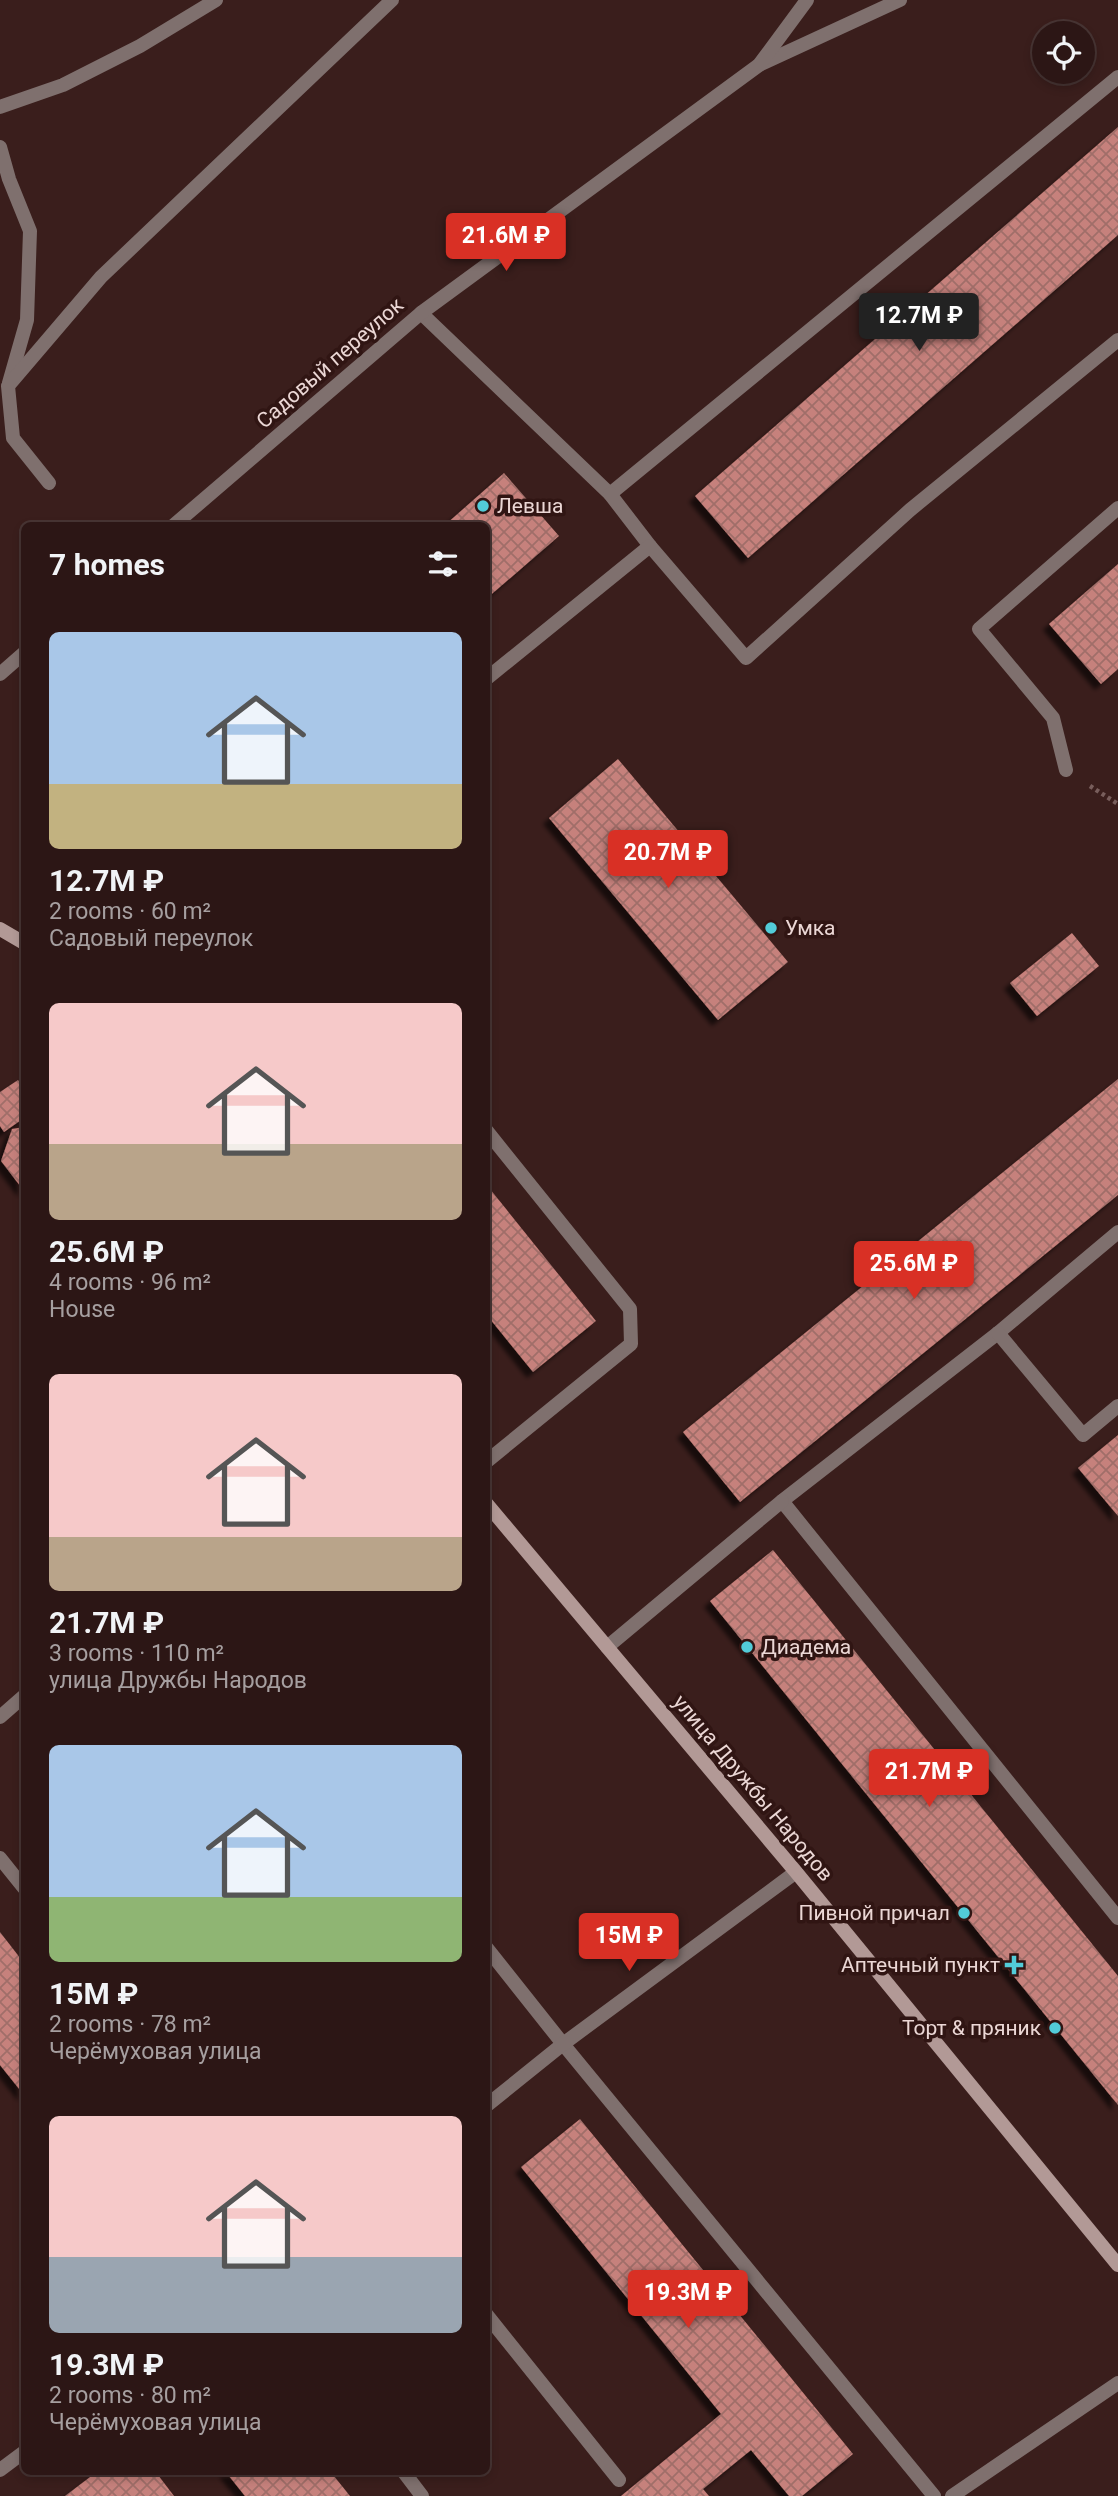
<!DOCTYPE html>
<meta charset="utf-8">
<style>
:root{--surface:#2c1615;--page:#382322;--text:#f1f3f6;--muted:#a69fa0;--line:#483534;--accent:#d93025}
body{margin:0;font-family:Roboto,sans-serif;background:var(--page);color:var(--text);height:100vh;display:flex;flex-direction:column;font-size:26px;white-space:nowrap}
*{box-sizing:border-box;margin:0}
p{font-size:23px;color:var(--muted)}
.icon{flex:none;width:38px;height:38px;fill:none;stroke:currentColor;stroke-width:2;stroke-linecap:round;stroke-linejoin:round}
.map{position:relative;flex:1;overflow:hidden}
.drawer{position:absolute;left:21px;top:522px;width:469px;height:1953px;display:flex;flex-direction:column;background:var(--surface);border-radius:10px;box-shadow:0 4px 10px #0003,0 0 0 2px var(--line)}
.drawer>*{flex:none}
.fabs{position:absolute;left:1032px;top:21px;display:grid;gap:14px}
.fabs a{display:grid;place-items:center;width:63px;height:63px;border-radius:50%;background:var(--surface);box-shadow:0 4px 10px #0003,0 0 0 2px var(--line);font-size:35px}
.price{position:absolute;translate:-50% -60px;padding:0 16px;border-radius:7px;background:var(--accent);color:#fff;font-size:23px;line-height:46px;filter:drop-shadow(0 2px 4px #0008)}
.price::after{content:'';position:absolute;left:50%;top:42px;width:21px;height:16px;margin-left:-10px;background:inherit;clip-path:polygon(0 0,100% 0,50% 100%)}
.price.current{background:#222;color:#fff}
ul{padding:0;list-style:none}
li{display:grid;align-content:center;gap:14px;height:371px;padding:0 28px}
li span{display:grid;place-items:center;height:217px;border-radius:10px;color:#555}
li>.icon{margin-inline-start:auto}
span .icon{width:126px;height:126px;fill:#fffc;stroke-width:1}
li b{font-size:30px}
h2{display:flex;justify-content:space-between;align-items:center;height:84px;padding:0 28px;font-size:30px}
.map>svg:first-child{display:block}
.building{fill:url(#building-cross-hatch);filter:url(#shadow)}
.lines{fill:none;stroke-linecap:round;stroke-linejoin:round}
.path{stroke:#785e5c;stroke-width:4.5;stroke-dasharray:3.5 3.5;stroke-linecap:butt}
.lane{stroke:#7f706e;stroke-width:14}
.street{stroke:#7f706e;stroke-width:14}
.secondary{stroke:#b29996;stroke-width:14}
.poi-dot{fill:#52cbd8;stroke:#301513;stroke-width:2.5}
.labels{text-anchor:middle;dominant-baseline:central;stroke-width:7;stroke-linejoin:round;paint-order:stroke}
.street-label{font-size:21px;fill:#ebd7d5;stroke:#301513}
.poi-label{font-size:21px;fill:#ebd7d5;stroke:#301513;text-anchor:start}
</style>
<div class="map">
<svg width="1118" height="2496" viewBox="0 0 1118 2496">
<defs>
<pattern id="building-cross-hatch" width="8" height="8" patternUnits="userSpaceOnUse" patternTransform="scale(1.75)"><rect width="8" height="8" fill="#c6817b"/><path d="M0 0l8 8M0 8l8-8" fill="none" stroke="#a06e69"/></pattern>
<filter id="shadow"><feDropShadow dx="-6" dy="6" stdDeviation="2" flood-color="#0009"/></filter>
</defs>
<rect width="100%" height="100%" fill="#3a1e1c"/>
<g class="building">
<polygon points="1118,127 1118,235 748,558 695,496"/>
<polygon points="504,473 559,536 486,599 486,525 445,525"/>
<polygon points="1118,564 1118,669 1101,684 1049,624"/>
<polygon points="618,759 788,962 718,1020 549,818"/>
<polygon points="1072,933 1099,966 1037,1016 1010,983"/>
<polygon points="1118,1079 1118,1195 740,1502 683,1432"/>
<polygon points="18,1080 24,1089 24,1118 4,1132 0,1126 0,1092"/>
<polygon points="24,1127 24,1191 1,1161 12,1129"/>
<polygon points="486,1184 596,1321 533,1372 486,1314"/>
<polygon points="1118,1435 1118,1516 1078,1468"/>
<polygon points="773,1550 1118,1976 1118,2105 710,1601"/>
<polygon points="0,1932 24,1963 24,2095 0,2065"/>
<polygon points="580,2119 853,2454 802,2496 789,2496 751,2450 703,2489 709,2496 621,2496 721,2414 521,2167"/>
<polygon points="98,2471 155,2471 174,2496 65,2496"/>
<polygon points="225,2471 330,2471 350,2496 245,2496"/>
</g>
<g class="lines">
<polyline class="path" points="1090,786 1118,804"/>
<g class="lane">
<polyline points="759,65 900,0"/>
<polyline points="0,107 63,85 140,46 216,0"/>
<polyline points="0,147 9,179 30,231 27,320 9,383"/>
<polyline points="421,313 610,494 1118,77"/>
<polyline points="49,483 13,438 8,386 101,277 392,0"/>
<polyline points="610,494 650,546"/>
<polyline points="486,679 650,546 746,658 910,510 1118,340"/>
<polyline points="1066,770 1053,718 979,629 1118,508"/>
<polyline points="486,1130 630,1309 631,1344 486,1462"/>
<polyline points="1118,1232 998,1333 782,1501 1118,1918"/>
<polyline points="998,1333 1083,1435 1118,1406"/>
<polyline points="607,1647 782,1501"/>
<polyline points="0,1717 24,1696"/>
<polyline points="0,1858 24,1888"/>
<polyline points="486,1947 563,2044 934,2496"/>
<polyline points="486,2314 619,2480"/>
<polyline points="403,2471 422,2496"/>
<polyline points="952,2496 1118,2383"/>
</g>
<g class="street">
<polyline points="174,525 421,313 759,65 807,0"/>
<polyline points="0,674 24,653"/>
<polyline points="486,2106 563,2044 796,1872"/>
<polyline points="0,2470 24,2452"/>
</g>
<g class="secondary">
<polyline points="0,929 24,943"/>
<polyline points="486,1503 796,1872 1118,2265"/>
</g>
</g>
<g class="poi-dot">
<circle cx="483" cy="506" r="7"/>
<circle cx="771" cy="928" r="7"/>
<circle cx="747" cy="1647" r="7"/>
<circle cx="964" cy="1913" r="7"/>
<path d="M1010.5 1954.5h7v7h7v7h-7v7h-7v-7h-7v-7h7z"/>
<circle cx="1055" cy="2028" r="7"/>
</g>
<g class="labels">
<g class="street-label">
<text transform="translate(330 363) rotate(-41)">Садовый переулок</text>
<text transform="translate(753 1788) rotate(50)">улица Дружбы Народов</text>
</g>
<g class="poi-label">
<text x="497" y="506">Левша</text>
<text x="785" y="928">Умка</text>
<text x="761" y="1647">Диадема</text>
<text x="950" y="1913" text-anchor="end">Пивной причал</text>
<text x="1000" y="1965" text-anchor="end">Аптечный пункт</text>
<text x="1041" y="2028" text-anchor="end">Торт &amp; пряник</text>
</g>
</g>
</svg>
<div class="fabs">
<a><svg class="icon" aria-label="locate" viewBox="0 0 24 24"><circle cx="12" cy="12" r="6"/><path d="M12 2v4M12 18v4M2 12h4M18 12h4"/></svg></a>
</div>
<b class="price" style="left:506px;top:273px">21.6M ₽</b>
<b class="price current" style="left:919px;top:353px">12.7M ₽</b>
<b class="price" style="left:668px;top:890px">20.7M ₽</b>
<b class="price" style="left:914px;top:1301px">25.6M ₽</b>
<b class="price" style="left:929px;top:1809px">21.7M ₽</b>
<b class="price" style="left:629px;top:1973px">15M ₽</b>
<b class="price" style="left:688px;top:2330px">19.3M ₽</b>
<section class="drawer">
<h2>7 homes<svg class="icon" aria-label="filters" viewBox="0 0 24 24"><path d="M4 7h16M4 17h16"/><circle cx="9" cy="7" r="2"/><circle cx="15" cy="17" r="2"/></svg></h2>
<ul>
<li><span style="background:linear-gradient(#a9c7e8 70%,#c2b280 0)"><svg class="icon" aria-label="home" viewBox="0 0 24 24"><path d="M3 11l9-7 9 7M6 9v11h12V9"/></svg></span><div><b>12.7M ₽</b><p>2 rooms · 60 m²</p><p>Садовый переулок</p></div></li>
<li><span style="background:linear-gradient(#f6c9c9 65%,#b9a48a 0)"><svg class="icon" aria-label="home" viewBox="0 0 24 24"><path d="M3 11l9-7 9 7M6 9v11h12V9"/></svg></span><div><b>25.6M ₽</b><p>4 rooms · 96 m²</p><p>House</p></div></li>
<li><span style="background:linear-gradient(#f6c9c9 75%,#b9a48a 0)"><svg class="icon" aria-label="home" viewBox="0 0 24 24"><path d="M3 11l9-7 9 7M6 9v11h12V9"/></svg></span><div><b>21.7M ₽</b><p>3 rooms · 110 m²</p><p>улица Дружбы Народов</p></div></li>
<li><span style="background:linear-gradient(#a9c7e8 70%,#8fb573 0)"><svg class="icon" aria-label="home" viewBox="0 0 24 24"><path d="M3 11l9-7 9 7M6 9v11h12V9"/></svg></span><div><b>15M ₽</b><p>2 rooms · 78 m²</p><p>Черёмуховая улица</p></div></li>
<li><span style="background:linear-gradient(#f6c9c9 65%,#9aa5b1 0)"><svg class="icon" aria-label="home" viewBox="0 0 24 24"><path d="M3 11l9-7 9 7M6 9v11h12V9"/></svg></span><div><b>19.3M ₽</b><p>2 rooms · 80 m²</p><p>Черёмуховая улица</p></div></li>
</ul>
</section>
</div>
